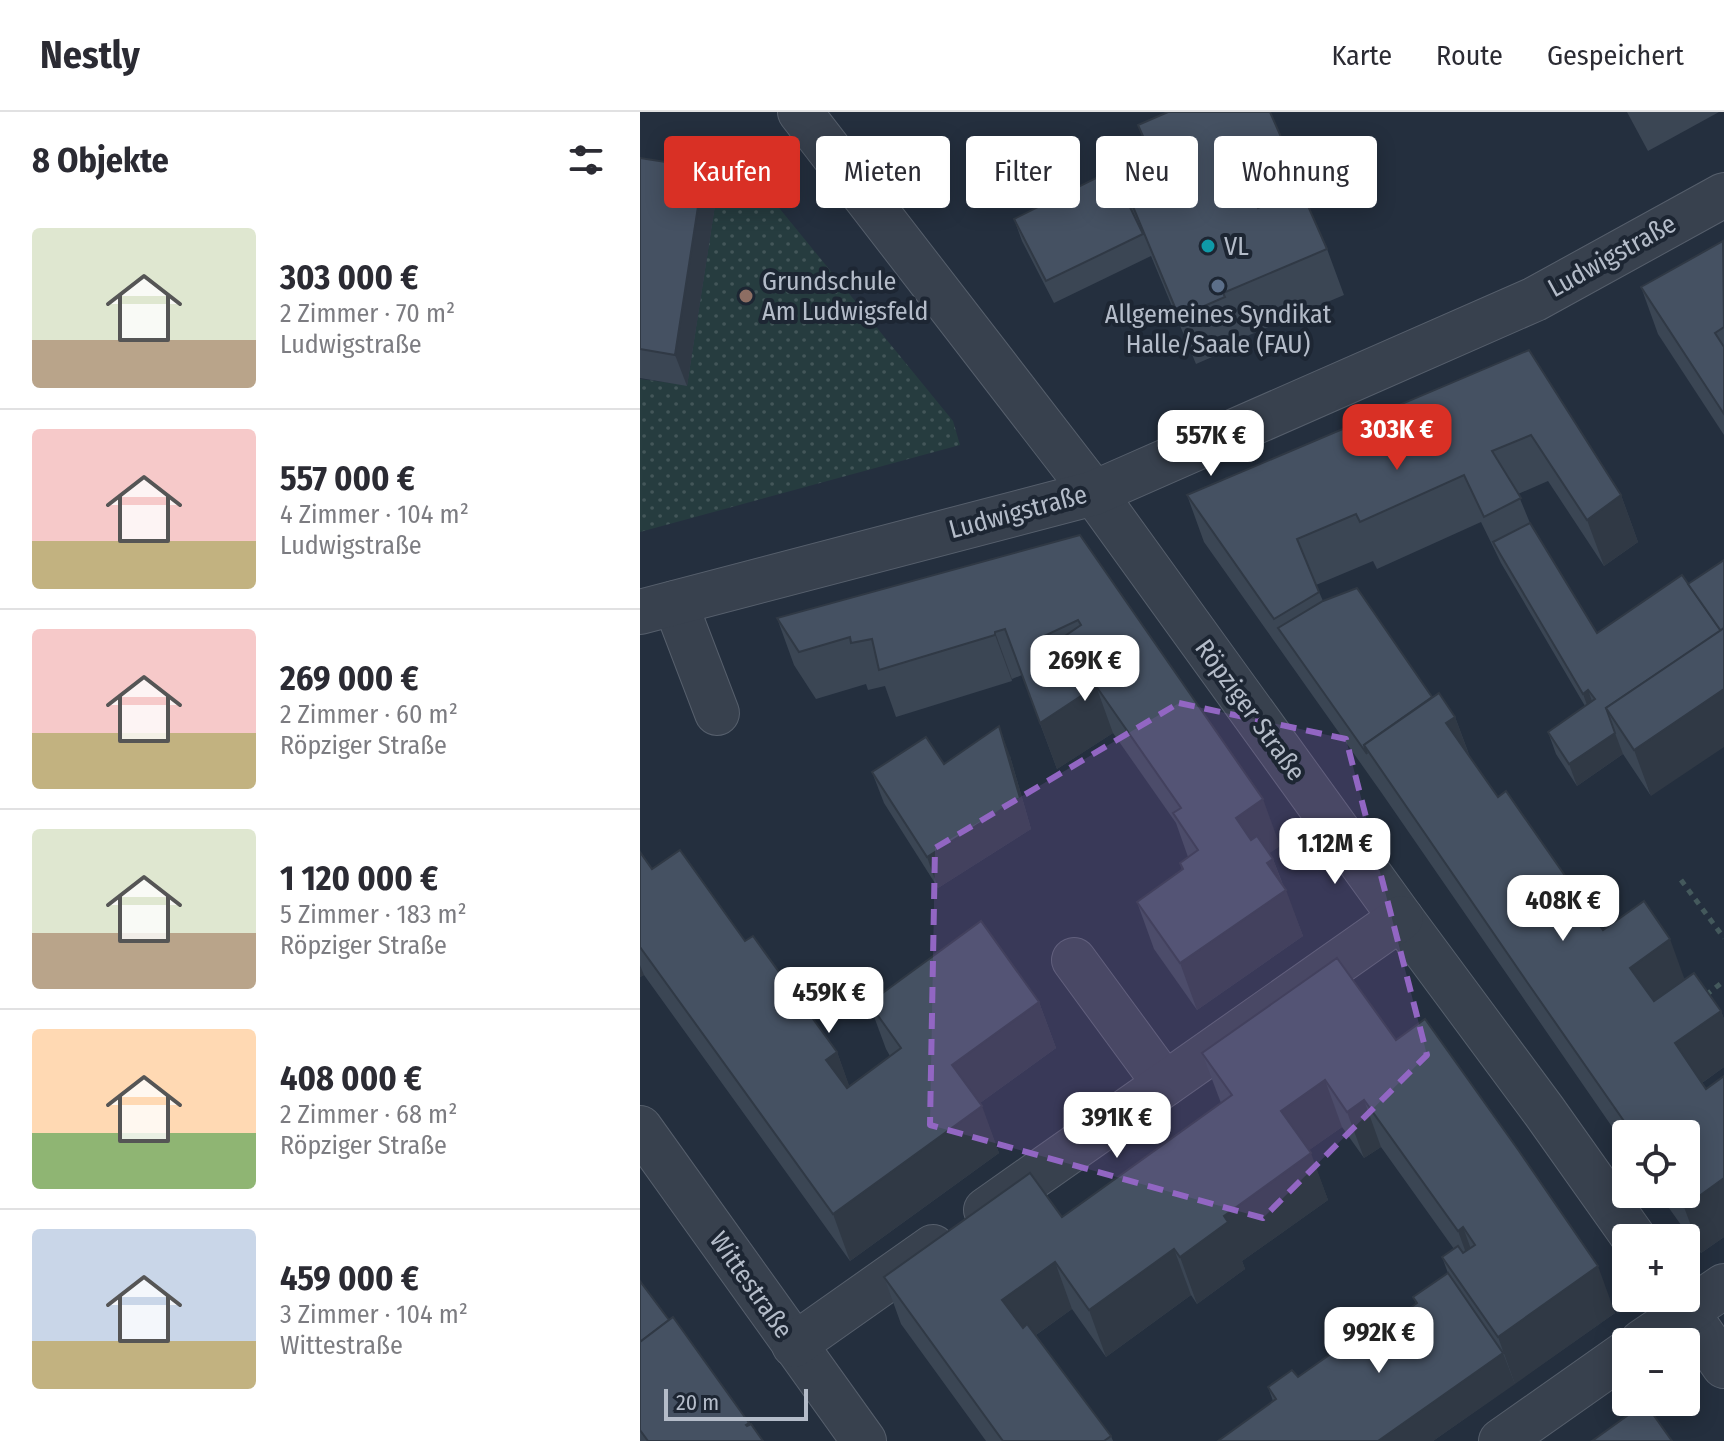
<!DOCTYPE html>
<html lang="de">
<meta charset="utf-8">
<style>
:root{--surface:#fff;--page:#f2f2f3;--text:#2b2b33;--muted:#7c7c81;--line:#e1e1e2;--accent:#d93025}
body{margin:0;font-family:"Fira Sans Condensed",sans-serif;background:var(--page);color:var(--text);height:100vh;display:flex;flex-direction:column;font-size:30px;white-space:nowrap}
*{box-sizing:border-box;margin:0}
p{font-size:26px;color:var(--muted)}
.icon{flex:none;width:44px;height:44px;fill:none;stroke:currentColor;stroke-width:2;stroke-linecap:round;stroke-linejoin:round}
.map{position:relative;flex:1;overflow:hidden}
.details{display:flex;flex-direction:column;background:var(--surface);width:640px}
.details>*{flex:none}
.banner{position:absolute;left:24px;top:24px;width:760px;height:72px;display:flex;gap:16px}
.buttons{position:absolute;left:972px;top:1008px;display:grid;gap:16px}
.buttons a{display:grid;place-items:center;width:88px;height:88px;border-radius:8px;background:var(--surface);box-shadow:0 4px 20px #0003;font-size:40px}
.scale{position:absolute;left:24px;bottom:20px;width:144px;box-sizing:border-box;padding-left:8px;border:4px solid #b4bcc9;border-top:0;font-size:22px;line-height:28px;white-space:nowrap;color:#b4bcc9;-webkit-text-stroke:6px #1d2633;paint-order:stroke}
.price{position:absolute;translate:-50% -68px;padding:0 18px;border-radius:16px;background:#fff;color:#222;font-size:26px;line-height:52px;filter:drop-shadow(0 2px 4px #0008)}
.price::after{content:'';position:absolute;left:50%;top:48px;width:24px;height:18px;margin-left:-12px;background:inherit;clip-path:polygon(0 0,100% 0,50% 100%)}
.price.current{background:var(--accent);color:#fff}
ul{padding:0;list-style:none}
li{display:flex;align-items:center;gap:24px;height:200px;padding:0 32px}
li+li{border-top:2px solid var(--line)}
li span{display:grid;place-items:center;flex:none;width:224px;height:160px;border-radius:8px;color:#555}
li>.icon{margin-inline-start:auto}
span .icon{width:96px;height:96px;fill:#fffc;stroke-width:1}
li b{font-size:34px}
h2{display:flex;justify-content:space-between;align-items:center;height:96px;padding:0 32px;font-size:34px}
.tag{padding:0 28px;border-radius:8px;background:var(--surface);box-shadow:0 4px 20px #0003;font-size:28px;line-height:72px}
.tag.current{background:var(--accent);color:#fff}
header{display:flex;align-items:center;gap:48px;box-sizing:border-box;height:112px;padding:0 40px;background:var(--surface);border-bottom:2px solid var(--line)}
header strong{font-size:38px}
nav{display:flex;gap:44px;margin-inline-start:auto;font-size:28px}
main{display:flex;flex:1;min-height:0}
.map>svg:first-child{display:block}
.garden{fill:url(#garden-dots)}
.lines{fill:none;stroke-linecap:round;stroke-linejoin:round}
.minor-casing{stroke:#565f6c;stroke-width:46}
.path{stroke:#44595c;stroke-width:5;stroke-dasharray:6 6;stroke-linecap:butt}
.minor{stroke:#38414e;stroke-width:44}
.wall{fill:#3b4654}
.shaded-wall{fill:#303945}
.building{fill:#455162;stroke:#303945;stroke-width:2;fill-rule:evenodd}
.marked{fill:#9266c3;fill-opacity:0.2;stroke:#9266c3;stroke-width:6;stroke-dasharray:16 10;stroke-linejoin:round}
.culture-dot{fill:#0f9aa8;stroke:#1d2633;stroke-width:3}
.service-dot{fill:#5c6f8a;stroke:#1d2633;stroke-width:3}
.education-dot{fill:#8d6e63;stroke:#1d2633;stroke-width:3}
.labels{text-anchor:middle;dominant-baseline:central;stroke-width:8;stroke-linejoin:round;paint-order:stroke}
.poi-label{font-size:26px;fill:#b4bcc9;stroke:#1d2633;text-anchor:start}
.street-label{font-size:26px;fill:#b4bcc9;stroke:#1d2633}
</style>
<header>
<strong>Nestly</strong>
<nav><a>Karte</a><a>Route</a><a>Gespeichert</a></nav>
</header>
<main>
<section class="details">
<h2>8 Objekte<svg class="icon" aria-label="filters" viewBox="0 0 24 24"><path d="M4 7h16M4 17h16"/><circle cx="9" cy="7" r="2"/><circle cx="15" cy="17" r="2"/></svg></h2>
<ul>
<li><span style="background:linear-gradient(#dfe7d0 70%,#b9a48a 0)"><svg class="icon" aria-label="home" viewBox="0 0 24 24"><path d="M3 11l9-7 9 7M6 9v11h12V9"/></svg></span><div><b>303 000 €</b><p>2 Zimmer · 70 m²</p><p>Ludwigstraße</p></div></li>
<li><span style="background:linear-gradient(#f6c9c9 70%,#c2b280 0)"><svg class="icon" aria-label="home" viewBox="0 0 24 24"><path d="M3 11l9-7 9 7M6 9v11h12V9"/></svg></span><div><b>557 000 €</b><p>4 Zimmer · 104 m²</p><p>Ludwigstraße</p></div></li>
<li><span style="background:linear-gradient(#f6c9c9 65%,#c2b280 0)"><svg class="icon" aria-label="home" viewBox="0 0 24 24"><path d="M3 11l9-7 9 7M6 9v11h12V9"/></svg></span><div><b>269 000 €</b><p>2 Zimmer · 60 m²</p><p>Röpziger Straße</p></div></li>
<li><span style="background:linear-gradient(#dfe7d0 65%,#b9a48a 0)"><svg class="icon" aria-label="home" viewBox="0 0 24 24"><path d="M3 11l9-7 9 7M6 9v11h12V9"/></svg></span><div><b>1 120 000 €</b><p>5 Zimmer · 183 m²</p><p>Röpziger Straße</p></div></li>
<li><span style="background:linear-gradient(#ffd9b3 65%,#8fb573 0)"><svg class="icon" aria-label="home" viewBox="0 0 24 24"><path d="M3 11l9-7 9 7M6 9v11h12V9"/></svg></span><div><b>408 000 €</b><p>2 Zimmer · 68 m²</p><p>Röpziger Straße</p></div></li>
<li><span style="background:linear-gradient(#c9d6e8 70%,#c2b280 0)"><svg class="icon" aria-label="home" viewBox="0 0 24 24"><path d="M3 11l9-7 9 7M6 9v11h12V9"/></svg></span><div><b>459 000 €</b><p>3 Zimmer · 104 m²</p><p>Wittestraße</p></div></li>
</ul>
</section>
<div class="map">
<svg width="1084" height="1329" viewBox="0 0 1084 1329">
<defs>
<pattern id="garden-dots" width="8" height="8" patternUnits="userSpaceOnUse" patternTransform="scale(2)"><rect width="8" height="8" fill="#263c3f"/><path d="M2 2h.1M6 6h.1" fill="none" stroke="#435659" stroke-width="1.8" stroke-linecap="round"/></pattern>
</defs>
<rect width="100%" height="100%" fill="#242f3e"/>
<polygon class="garden" points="109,59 313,309 320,333 0,420 0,267 47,273 76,87"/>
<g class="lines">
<g class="minor-casing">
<g id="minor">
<polyline points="160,0 454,381 761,806 904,999 994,1126"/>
<polyline points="35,491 77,601"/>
<polyline points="0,500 454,381 895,187 1084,83"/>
<polyline points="434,848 525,972"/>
<polyline points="0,1016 224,1329"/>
<polyline points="346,1098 761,806"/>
<polyline points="1037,1186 1084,1254"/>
<polyline points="1002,1230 1084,1174"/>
<polyline points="154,1233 293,1135"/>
<polyline points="861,1329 986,1241"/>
</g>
</g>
<g class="path">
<polyline points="1041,768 1084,826"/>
<polyline points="1066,883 1084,869"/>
</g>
<use href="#minor" class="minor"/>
</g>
<g class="wall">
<polygon points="987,0 1079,0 1008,39"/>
<polygon points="498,13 645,34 661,78 687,137 704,183 600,227 602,232 556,252 511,144 414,191 382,129 374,107 489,93 481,72 514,58"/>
<polygon points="0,46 76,87 47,274 0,266"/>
<polygon points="1084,130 1084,323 1018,222 1001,175"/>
<polygon points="889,238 981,383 998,430 964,454 908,369 878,382 890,411 957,521 1011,684 983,642 937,674 916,642 908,620 945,594 861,451 841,410 737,457 733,449 676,473 683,489 815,605 830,645 858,685 963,818 1045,867 1081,899 1084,907 1084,955 1062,971 1066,977 1084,964 1084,1125 1061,1141 1019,1082 1046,1082 1046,1022 986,1022 986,1035 741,680 564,430 547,383"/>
<polygon points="440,423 640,734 629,741 633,747 663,824 557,898 514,837 497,790 542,758 540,751 548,745 536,711 473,621 417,657 382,563 372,567 372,569 256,605 245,574 228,578 226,572 176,587 154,553 137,506"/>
<polygon points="370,644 391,717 298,776 244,691 232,660"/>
<polygon points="0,740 12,757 105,829 197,940 209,974 250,944 246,937 229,891 399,890 416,936 340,991 359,1041 210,1149 4,863 0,865"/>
<polygon points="756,928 975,1201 793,1329 633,1289 628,1275 658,1265 726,1227 776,1192 773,1185 808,1161 802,1145 814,1137 741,1035 724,1046 702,1015 669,1038 688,1088 602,1149 605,1157 557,1192 551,1183 466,1245 432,1197 396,1223 471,1324 473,1329 346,1329 261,1212 244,1165 422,1105 581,991 562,941"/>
<polygon points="0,1169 29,1208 123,1329 0,1329"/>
</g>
<g class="shaded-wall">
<polygon points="64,56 76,87 47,274 35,243"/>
<polygon points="981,383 998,430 964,454 947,408"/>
<polygon points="355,520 372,567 372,569 355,523"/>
<polygon points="402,525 419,572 456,574 473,621 417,657 400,611 414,568"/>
<polygon points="1084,577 1084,635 1011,684 994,638"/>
<polygon points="948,578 956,600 951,604 943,582"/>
<polygon points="815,605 832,651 806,611"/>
<polygon points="359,614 370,644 391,717 298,776 287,745"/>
<polygon points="975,621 983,642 937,674 929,652"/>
<polygon points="623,687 640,734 612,753 596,706"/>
<polygon points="633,747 645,779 646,778 663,824 557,898 540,851 627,751"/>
<polygon points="1030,827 1047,874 1007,902 990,856"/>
<polygon points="0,853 4,863 0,865"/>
<polygon points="399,890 416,936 329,999 312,953"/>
<polygon points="1081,899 1084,907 1084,955 1052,978 1035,931"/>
<polygon points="197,940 214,987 186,948"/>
<polygon points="685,968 702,1015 658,1046 641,999"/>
<polygon points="724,988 741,1035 724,1046 707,1000"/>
<polygon points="342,994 359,1041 210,1149 193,1102"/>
<polygon points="671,1041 688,1088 602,1149 605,1157 557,1192 540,1145 584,1104"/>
<polygon points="1084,1066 1084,1125 1061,1141 1044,1095"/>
<polygon points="823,1115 840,1162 835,1166 818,1119"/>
<polygon points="534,1137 551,1183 466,1245 449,1198"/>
<polygon points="415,1150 432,1197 379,1235 362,1188"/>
<polygon points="958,1154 975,1201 875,1272 858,1225"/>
<polygon points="863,1241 875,1272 793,1329 738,1329"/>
</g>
<g class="building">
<polygon points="528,0 630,0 645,34 600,54 618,96 661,78 687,137 583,181 585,185 539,205 494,97 481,72 517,56 498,13"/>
<polygon points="0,46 64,56 35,243 0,237"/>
<polygon points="472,58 503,122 406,169 374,107"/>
<polygon points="1083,129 1084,215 1075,221 1084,235 1084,302 1001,175"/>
<polygon points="889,238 981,383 947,408 891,323 852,339 881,386 844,405 824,363 720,410 716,402 657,427 679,480 634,507 547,383"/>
<polygon points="890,411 957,521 1042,463 1081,519 966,596 975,621 929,652 908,620 955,587 948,578 943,582 853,430"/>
<path d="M440,423l183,264 -27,19 15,22 6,-4 16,23 -6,4 19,27 -106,73 -43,-61 46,-33 -3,-6 18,-13 -25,-37 8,-5 -85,-122 -56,37 -35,-94 -10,3v3l-116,35 -7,-31 -21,4 -1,-6 -51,15 -22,-34zM438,508l3,5 -19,13 17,26 -25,16 -12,-43z"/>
<polygon points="1084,448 1084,516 1081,519 1048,472"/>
<polygon points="717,476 792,585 724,633 727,642 638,516 683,489"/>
<polygon points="1084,516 1084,577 994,638 966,596"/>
<polygon points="799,581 815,605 806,611 858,685 866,679 963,818 1004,789 1030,827 990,856 1014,889 1054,861 1081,899 1035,931 1066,977 1084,964 1084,1066 1044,1095 1035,1082 1046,1082 1046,1022 993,1022 887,870 724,633"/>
<polygon points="359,614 380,686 287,745 232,660 286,625 304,652"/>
<polygon points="40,738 105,829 113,824 197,940 186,948 207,976 261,936 229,891 341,809 399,890 312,953 342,994 193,1102 0,835 0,740 12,757"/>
<polygon points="697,846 756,928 785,907 879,1039 958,1154 858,1225 802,1145 818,1134 823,1141 835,1133 823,1115 818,1119 724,988 707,1000 685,968 641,999 671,1041 584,1104 588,1110 540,1145 534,1137 449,1198 415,1150 362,1188 383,1216 387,1212 471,1324 464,1329 363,1329 244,1165 390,1061 422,1105 592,983 562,941"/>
<polygon points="808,1161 863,1241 738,1329 578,1329 636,1287 628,1275 652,1258 658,1265 722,1220 726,1227 777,1191 773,1185"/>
<polygon points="0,1169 29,1208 0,1230"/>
<polygon points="33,1205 109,1311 106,1313 107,1314 111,1312 123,1329 8,1329 0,1318 0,1230"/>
<polygon points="1005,1291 1032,1329 952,1329"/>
</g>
<path class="marked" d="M539,591l167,36 81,316 -164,163 -333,-93 5,-277z"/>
<circle class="culture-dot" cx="568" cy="134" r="8"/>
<circle class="service-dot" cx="578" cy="174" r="8"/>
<circle class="education-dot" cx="106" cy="184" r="8"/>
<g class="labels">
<g class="poi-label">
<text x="584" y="134">VL</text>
<text x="122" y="169">Grundschule<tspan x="122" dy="30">Am Ludwigsfeld</tspan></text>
<text x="578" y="202" text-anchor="middle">Allgemeines Syndikat<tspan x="578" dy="30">Halle/Saale (FAU)</tspan></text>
</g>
<g class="street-label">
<text transform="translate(972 144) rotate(-29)">Ludwigstraße</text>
<text transform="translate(378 400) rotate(-15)">Ludwigstraße</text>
<text transform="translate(610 598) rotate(54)">Röpziger Straße</text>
<text transform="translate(111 1173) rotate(55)">Wittestraße</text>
</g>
</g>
</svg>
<div class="buttons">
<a><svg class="icon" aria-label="locate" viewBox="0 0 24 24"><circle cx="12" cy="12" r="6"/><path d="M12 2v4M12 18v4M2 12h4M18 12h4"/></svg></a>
<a>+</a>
<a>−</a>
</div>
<div class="scale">20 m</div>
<b class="price current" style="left:757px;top:360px">303K €</b>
<b class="price" style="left:571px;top:366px">557K €</b>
<b class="price" style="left:445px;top:591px">269K €</b>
<b class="price" style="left:695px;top:774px">1.12M €</b>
<b class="price" style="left:923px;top:831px">408K €</b>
<b class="price" style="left:189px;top:923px">459K €</b>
<b class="price" style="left:477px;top:1048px">391K €</b>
<b class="price" style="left:739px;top:1263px">992K €</b>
<div class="banner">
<a class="tag current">Kaufen</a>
<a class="tag">Mieten</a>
<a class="tag">Filter</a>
<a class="tag">Neu</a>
<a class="tag">Wohnung</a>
</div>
</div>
</main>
